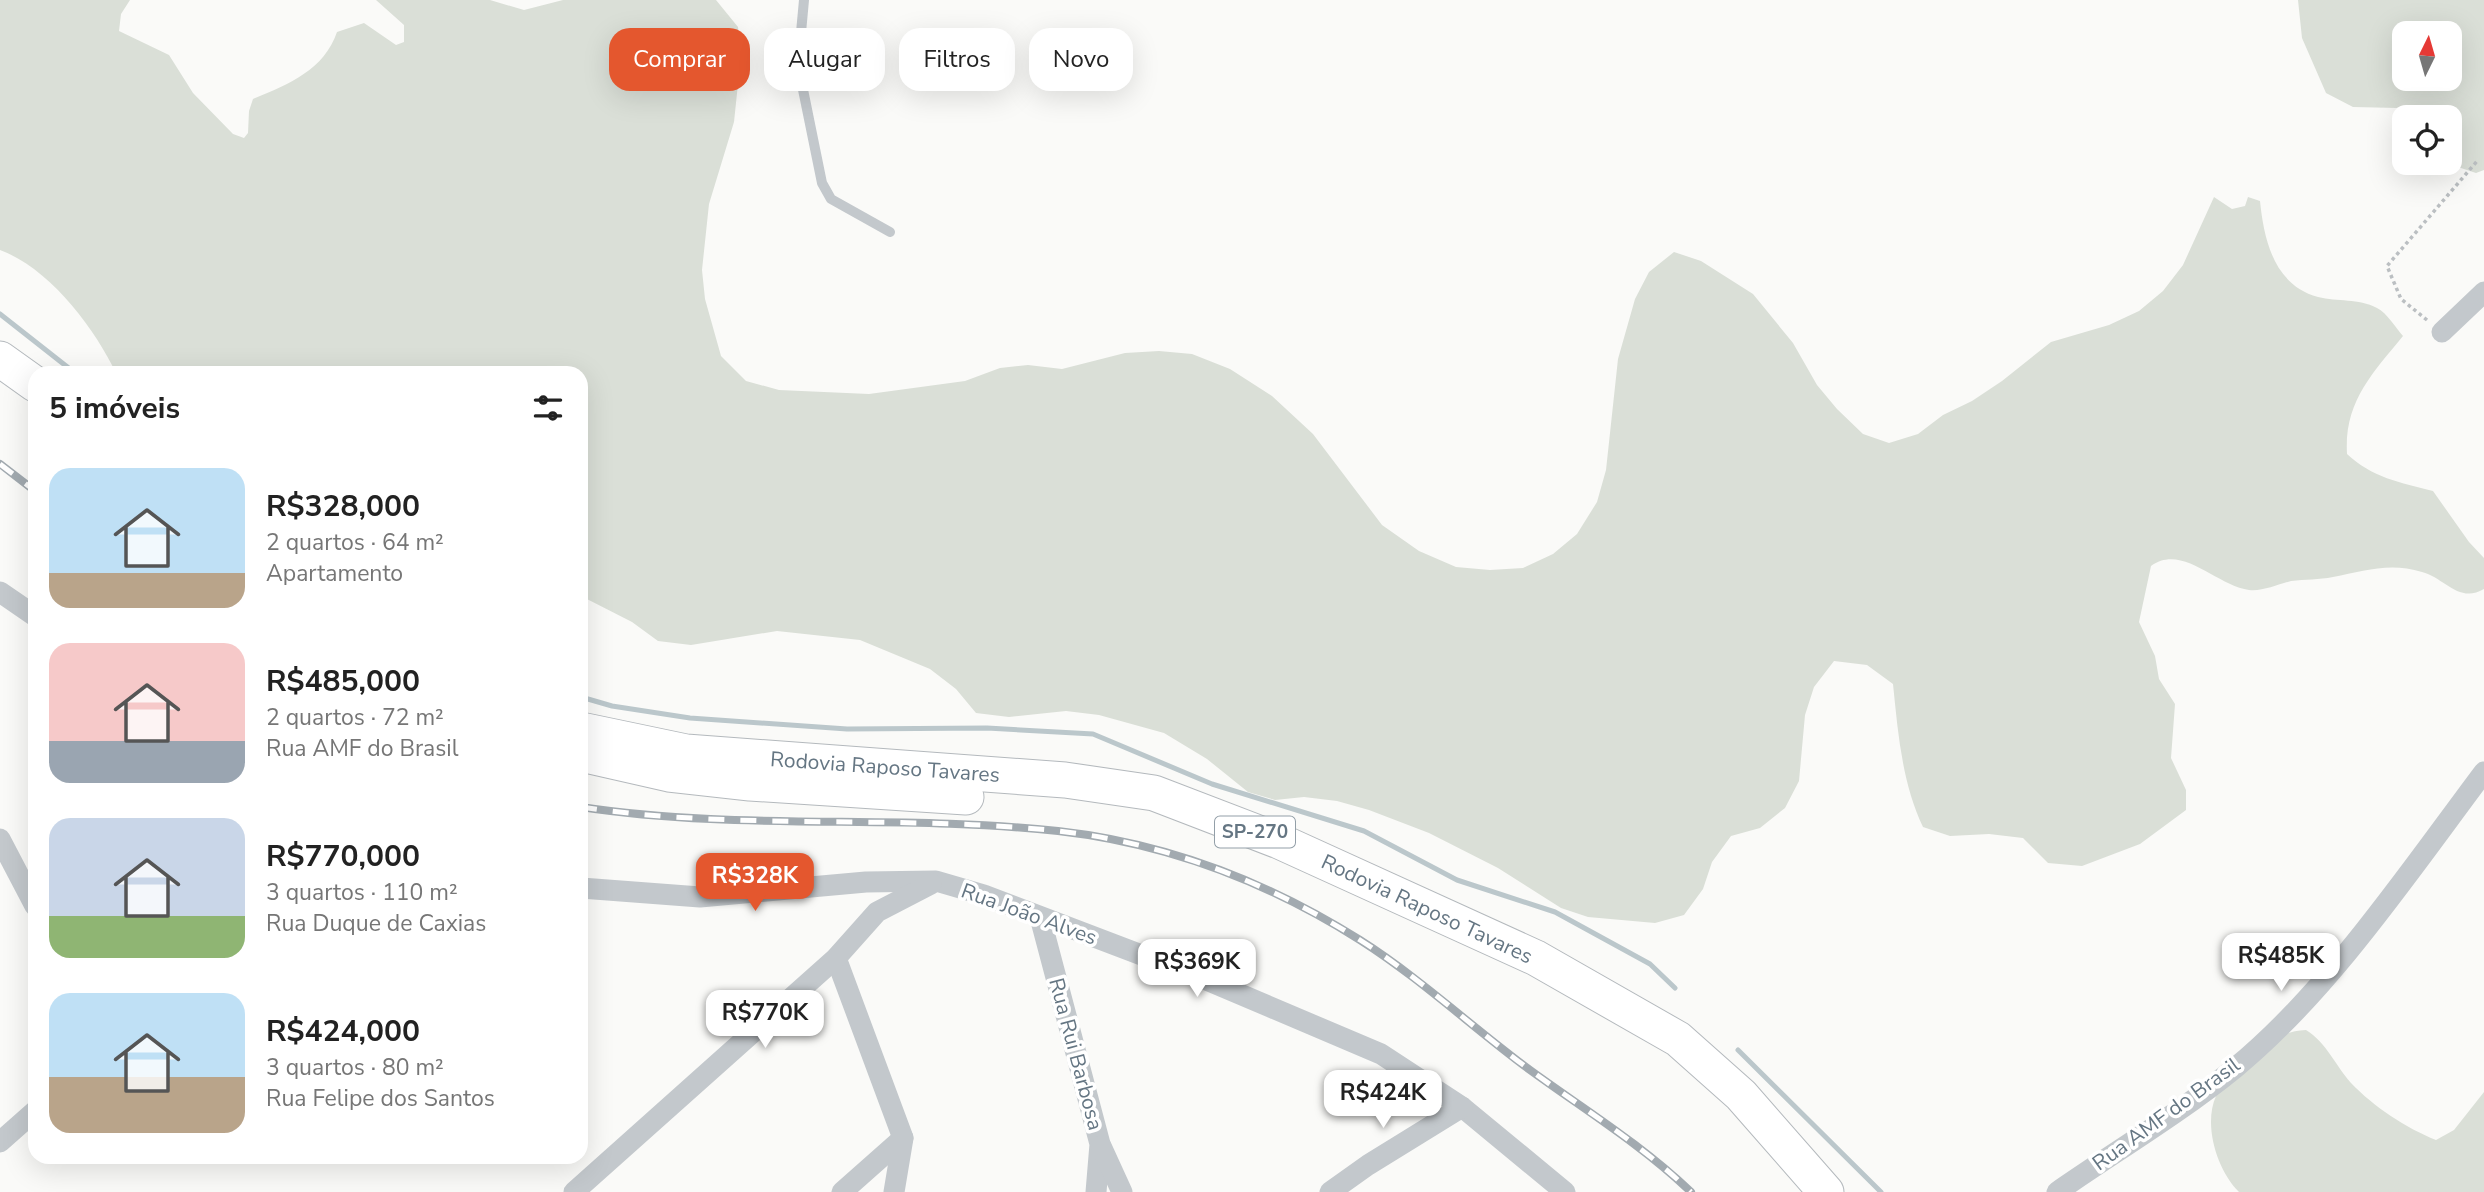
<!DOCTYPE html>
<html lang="pt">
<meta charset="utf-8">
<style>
:root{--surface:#fff;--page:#f6f6f6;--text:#222;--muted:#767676;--accent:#e4572e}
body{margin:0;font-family:"Nunito Sans",sans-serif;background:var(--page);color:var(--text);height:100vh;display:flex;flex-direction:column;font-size:26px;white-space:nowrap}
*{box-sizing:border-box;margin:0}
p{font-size:23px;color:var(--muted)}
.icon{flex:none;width:38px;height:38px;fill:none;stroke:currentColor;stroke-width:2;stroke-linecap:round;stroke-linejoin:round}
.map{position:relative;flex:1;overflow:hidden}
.details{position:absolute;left:28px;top:366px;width:560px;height:798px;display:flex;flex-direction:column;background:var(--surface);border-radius:21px;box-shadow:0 7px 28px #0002}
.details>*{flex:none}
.top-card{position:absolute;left:609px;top:28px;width:665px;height:63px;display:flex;gap:14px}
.needle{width:46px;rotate:5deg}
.buttons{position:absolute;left:2392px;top:21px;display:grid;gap:14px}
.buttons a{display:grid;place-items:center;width:70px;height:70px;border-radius:14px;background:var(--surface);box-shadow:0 7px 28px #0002;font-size:35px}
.price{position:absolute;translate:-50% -60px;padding:0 16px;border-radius:14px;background:#fff;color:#222;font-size:23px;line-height:46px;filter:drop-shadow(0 2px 4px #0008)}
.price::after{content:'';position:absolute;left:50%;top:42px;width:21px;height:16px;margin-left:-10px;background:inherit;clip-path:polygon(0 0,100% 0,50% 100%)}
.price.selected{background:var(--accent);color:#fff}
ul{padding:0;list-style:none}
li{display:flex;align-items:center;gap:21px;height:175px;padding:0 21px}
li span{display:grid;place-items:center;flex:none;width:196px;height:140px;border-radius:21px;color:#555}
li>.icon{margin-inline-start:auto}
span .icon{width:84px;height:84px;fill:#fffc;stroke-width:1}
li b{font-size:30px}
h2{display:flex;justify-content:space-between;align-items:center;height:84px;padding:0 21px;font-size:30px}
.pill{padding:0 24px;border-radius:21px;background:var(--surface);box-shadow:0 7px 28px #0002;font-size:24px;line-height:63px}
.pill.selected{background:var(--accent);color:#fff}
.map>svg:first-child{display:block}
.green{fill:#dadfd7;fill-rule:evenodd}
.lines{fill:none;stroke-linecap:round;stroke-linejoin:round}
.stream{stroke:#bbc7cb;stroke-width:5}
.trunk-casing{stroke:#b4b9bd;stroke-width:37}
.path{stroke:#bbbfc2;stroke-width:3.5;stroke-dasharray:3.5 3.5;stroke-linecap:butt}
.service{stroke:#c3c8cc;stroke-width:10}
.minor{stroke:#c3c8cc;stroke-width:21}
.trunk{stroke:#fff;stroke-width:35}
.rail-casing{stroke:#a2aab0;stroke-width:8}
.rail{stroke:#fff;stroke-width:5;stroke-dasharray:16;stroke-linecap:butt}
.labels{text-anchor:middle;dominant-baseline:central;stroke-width:7;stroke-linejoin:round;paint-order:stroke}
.shield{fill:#fff;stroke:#939fa8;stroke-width:2}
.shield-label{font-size:19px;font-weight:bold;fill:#657683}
.street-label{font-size:21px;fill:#657683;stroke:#fff}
</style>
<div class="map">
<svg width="2484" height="1192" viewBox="0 0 2484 1192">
<rect width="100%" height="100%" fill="#fafaf8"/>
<g class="green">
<path d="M0,0h130l-9,14 -2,17 50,24 24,38 40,41 11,4 4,-5 1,-22 4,-12c36,-15 71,-29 84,-67l27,-9 32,22 8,-3v-17l-28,-25h114l34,10 39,-10h153l22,27 3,28 -7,67 -25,82 -7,66 3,29 16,57 25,25 33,9 90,4 96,-13 35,-13 28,-3 34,4 63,-16 34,-2 33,3 38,15 42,27 41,38 69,91 37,26 37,16 34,3 33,-2 30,-14 24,-20 20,-32 9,-32 12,-111 17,-60 14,-27 25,-20 27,9 52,33 40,49 24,42 20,24 26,25 26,9 29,-9 25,-19 29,-14 30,-20 49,-39 58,-17 30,-14 24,-20 20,-26 31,-68 18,12 13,-3 3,-9 12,4c4,39 14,84 58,96 20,5 40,1 59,11 10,5 19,20 26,28 -31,38 -59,66 -56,118 24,23 54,29 86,37l36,51 15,16v31c-25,15 -39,-11 -62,-17 -32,-10 -58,-1 -89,5 -14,3 -28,2 -42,4 -12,3 -30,11 -42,9 -32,-4 -67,-47 -98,-24l-12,56 16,34 4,23 16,25 -4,54 15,32v20l-46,34 -58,22 -34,-3 -25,-25 -34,-4 -39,2 -27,-9c-21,-44 -25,-94 -30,-143l-26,-19 -33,-4 -20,26 -9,28 -6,66 -14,27 -25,20 -29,8 -19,26 -9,27 -19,26 -29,8 -67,-6 -27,-9 -63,-40 -69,-35 -60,-23 -32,-9 -33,-4 -29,3 -27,-8 -41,-33 -43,-26 -65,-18 -33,-4 -57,6 -33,-4 -20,-24 -26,-20 -70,-29 -83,-9 -86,14 -33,-4 -26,-19 -51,-26v-223h-465c-22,-46 -67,-105 -116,-123z"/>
<path d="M2298,0h186v170l-8,3 -27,-9 1,-47h-43l-9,-9 -45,-1 -27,-14 -24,-55zM2404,33h46v46h-46z"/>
<path d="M2306,1030c21,13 29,35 45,53 23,24 55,45 85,57l18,-10 30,-38v100h-245c-22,-22 -36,-67 -23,-96 6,-13 25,-25 35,-35 20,-19 26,-29 55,-31z"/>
</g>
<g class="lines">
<g class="stream">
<polyline points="0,314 75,373"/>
<polyline points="581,697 612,706 690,718 847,729 987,728 1093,734 1212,784 1364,831 1457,880 1555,912 1650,964 1675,988"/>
<polyline points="1738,1050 1881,1192"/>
</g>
<g class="trunk-casing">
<g id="trunk">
<polyline points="0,359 35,384"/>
<polyline points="581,730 686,752 1065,780 1154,793 1279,841 1536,958 1678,1039 1741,1095 1826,1192"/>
<polyline points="581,754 669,774 750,783 966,797"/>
</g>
</g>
<polyline class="path" points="2427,320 2401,299 2387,266 2478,160"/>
<polyline class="service" points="804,0 798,65 822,183 831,199 890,232"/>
<g class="minor">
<polyline points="2442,332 2484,292"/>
<polyline points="0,592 35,616"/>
<polyline points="0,839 35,906"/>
<polyline points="581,888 700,897 866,882 936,881 984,895 1202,978 1381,1054 1462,1107 1565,1192"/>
<polyline points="1040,917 1100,1144 1096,1192"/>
<polyline points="836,958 903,1138 894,1192"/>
<polyline points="0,1142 35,1111"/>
<polyline points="1101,1146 1122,1192"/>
<polyline points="574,1192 836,958 877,912 931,884"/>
<polyline points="842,1192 903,1138"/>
<polyline points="1330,1192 1368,1165 1462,1107"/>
<path d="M2057,1192c59,-41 123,-79 178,-124 94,-77 176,-199 249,-296"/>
</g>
<use href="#trunk" class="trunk"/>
<g class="rail-casing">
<g id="rail">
<polyline points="0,464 35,491"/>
<path d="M581,807c157,24 318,7 477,24 108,12 210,51 302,109 60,38 113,88 170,130 55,40 112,75 161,122"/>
</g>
</g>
<use href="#rail" class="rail"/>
</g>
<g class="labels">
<rect class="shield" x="1215" y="816.5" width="80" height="31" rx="5"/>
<g class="shield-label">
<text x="1255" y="832">SP-270</text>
</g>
<g class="street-label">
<text transform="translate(885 767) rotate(4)">Rodovia Raposo Tavares</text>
<text transform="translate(1427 909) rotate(25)">Rodovia Raposo Tavares</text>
<text transform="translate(1029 914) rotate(20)">Rua João Alves</text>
<text transform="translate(1076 1054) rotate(75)">Rua Rui Barbosa</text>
<text transform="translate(2166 1114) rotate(-36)">Rua AMF do Brasil</text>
</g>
</g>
</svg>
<div class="buttons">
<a><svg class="needle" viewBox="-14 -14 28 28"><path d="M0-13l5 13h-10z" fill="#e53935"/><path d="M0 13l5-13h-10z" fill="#767676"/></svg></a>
<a><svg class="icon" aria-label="locate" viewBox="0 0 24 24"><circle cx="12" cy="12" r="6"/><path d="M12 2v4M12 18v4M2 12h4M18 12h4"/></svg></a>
</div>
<b class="price selected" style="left:755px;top:913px">R$328K</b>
<b class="price" style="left:2281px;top:993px">R$485K</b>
<b class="price" style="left:1197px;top:999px">R$369K</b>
<b class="price" style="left:765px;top:1050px">R$770K</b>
<b class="price" style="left:1383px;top:1130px">R$424K</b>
<div class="top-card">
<a class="pill selected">Comprar</a>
<a class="pill">Alugar</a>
<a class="pill">Filtros</a>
<a class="pill">Novo</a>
</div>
<section class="details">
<h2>5 imóveis<svg class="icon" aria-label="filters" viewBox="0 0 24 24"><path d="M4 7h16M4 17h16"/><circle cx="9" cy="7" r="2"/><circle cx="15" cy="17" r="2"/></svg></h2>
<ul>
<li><span style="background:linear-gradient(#bfe0f5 75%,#b9a48a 0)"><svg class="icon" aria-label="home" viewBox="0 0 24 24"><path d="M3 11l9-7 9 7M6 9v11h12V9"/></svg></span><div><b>R$328,000</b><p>2 quartos · 64 m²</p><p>Apartamento</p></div></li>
<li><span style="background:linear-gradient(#f6c9c9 70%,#9aa5b1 0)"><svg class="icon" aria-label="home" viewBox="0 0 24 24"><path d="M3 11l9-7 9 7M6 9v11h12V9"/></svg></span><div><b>R$485,000</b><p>2 quartos · 72 m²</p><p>Rua AMF do Brasil</p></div></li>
<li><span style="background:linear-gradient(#c9d6e8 70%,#8fb573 0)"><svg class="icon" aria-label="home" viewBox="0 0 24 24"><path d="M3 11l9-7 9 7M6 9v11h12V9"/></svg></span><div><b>R$770,000</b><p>3 quartos · 110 m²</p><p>Rua Duque de Caxias</p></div></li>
<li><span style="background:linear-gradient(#bfe0f5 60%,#b9a48a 0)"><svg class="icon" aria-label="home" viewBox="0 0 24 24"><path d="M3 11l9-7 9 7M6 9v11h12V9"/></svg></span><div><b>R$424,000</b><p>3 quartos · 80 m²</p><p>Rua Felipe dos Santos</p></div></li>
</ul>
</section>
</div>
